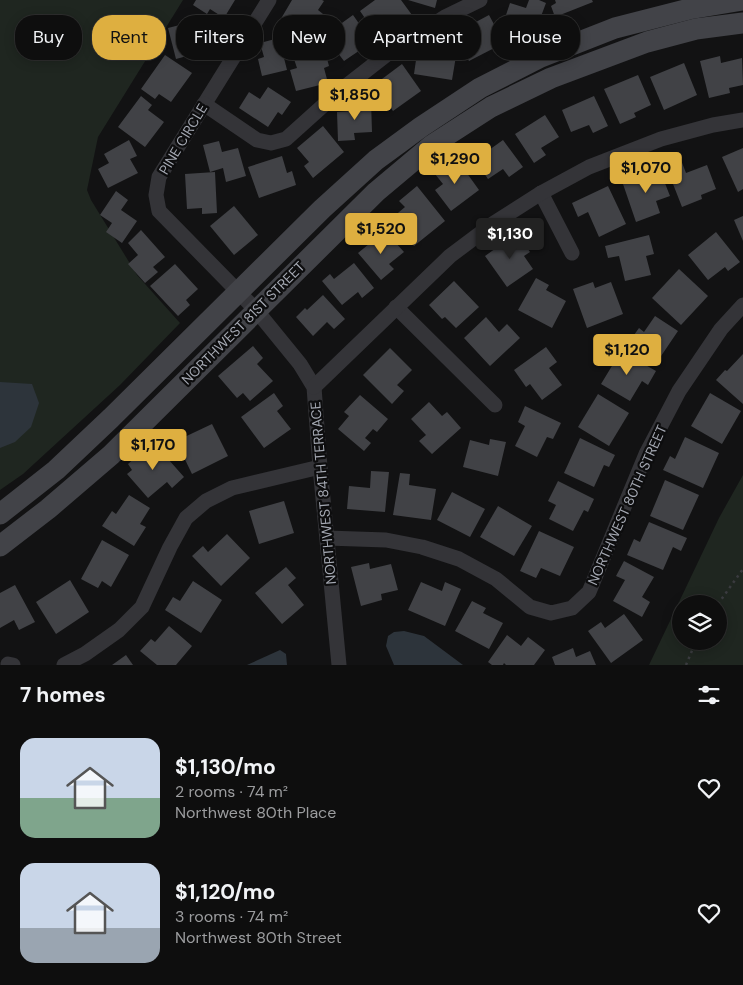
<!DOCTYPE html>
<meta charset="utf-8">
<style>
:root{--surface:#0e0e0e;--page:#1c1c1c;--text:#f1f3f6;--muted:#9b9c9e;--line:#2e2e2e;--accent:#deaf40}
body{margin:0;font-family:"DM Sans",sans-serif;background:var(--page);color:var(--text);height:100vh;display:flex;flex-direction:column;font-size:19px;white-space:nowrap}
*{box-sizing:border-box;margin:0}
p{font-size:16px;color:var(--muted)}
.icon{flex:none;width:28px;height:28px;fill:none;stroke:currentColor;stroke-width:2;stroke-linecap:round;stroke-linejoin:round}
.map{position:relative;height:665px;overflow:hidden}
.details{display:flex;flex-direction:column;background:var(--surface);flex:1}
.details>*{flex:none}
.guide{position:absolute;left:15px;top:15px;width:714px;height:45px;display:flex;gap:10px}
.buttons{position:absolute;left:672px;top:595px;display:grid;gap:10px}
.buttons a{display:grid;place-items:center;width:55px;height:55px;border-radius:50%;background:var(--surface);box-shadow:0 2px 12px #0003,0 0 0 1px var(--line);font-size:25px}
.price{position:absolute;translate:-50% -42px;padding:0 11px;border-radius:5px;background:var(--accent);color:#111;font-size:16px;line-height:32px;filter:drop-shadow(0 1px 2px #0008)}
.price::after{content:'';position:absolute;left:50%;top:30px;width:15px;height:11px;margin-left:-8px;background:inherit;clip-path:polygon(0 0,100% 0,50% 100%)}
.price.current{background:#222;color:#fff}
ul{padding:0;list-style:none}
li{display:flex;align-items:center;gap:15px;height:125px;padding:0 20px}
li span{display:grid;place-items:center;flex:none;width:140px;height:100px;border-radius:15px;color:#555}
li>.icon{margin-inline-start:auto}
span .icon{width:60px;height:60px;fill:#fffc;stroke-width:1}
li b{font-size:21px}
h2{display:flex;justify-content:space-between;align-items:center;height:60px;padding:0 20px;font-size:21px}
.tag{padding:0 18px;border-radius:20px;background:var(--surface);box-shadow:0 2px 12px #0003,0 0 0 1px var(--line);font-size:18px;line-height:45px}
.tag.current{background:var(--accent);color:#111}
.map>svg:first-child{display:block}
.green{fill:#1f2620;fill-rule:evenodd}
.water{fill:#2d343b}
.building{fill:#414246}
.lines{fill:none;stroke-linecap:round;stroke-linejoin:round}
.path{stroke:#3a3b3f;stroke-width:2.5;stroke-dasharray:2.5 4;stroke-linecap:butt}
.street{stroke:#343438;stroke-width:15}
.secondary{stroke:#424348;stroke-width:21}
.labels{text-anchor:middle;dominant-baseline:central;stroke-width:4.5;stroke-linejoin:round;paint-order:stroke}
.street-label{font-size:14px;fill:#a5a9b3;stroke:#0d0d0e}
</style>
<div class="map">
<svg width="743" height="665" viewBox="0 0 743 665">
<rect width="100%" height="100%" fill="#121213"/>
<g class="green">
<polygon points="0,0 183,0 98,137 87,190 91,200 137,275 180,323 120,385 23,474 0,490"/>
<path d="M743,475v190h-94l70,-147zM681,604h38v37h-38z"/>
</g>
<g class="water">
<polygon points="0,382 32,384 39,403 31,427 15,442 0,448"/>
<polygon points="404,631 424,636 463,665 394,665 386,646 388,636 394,632"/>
<polygon points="280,650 286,654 287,665 247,665"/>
</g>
<g class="building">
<polygon points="196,0 235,0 224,18 210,9 207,14 193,5"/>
<polygon points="292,0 322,0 324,1 318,10 323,14 308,38 294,30 297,25 282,17"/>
<polygon points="375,0 401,0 412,15 383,35 373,21 369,24 360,11"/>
<polygon points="408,0 437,0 435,8"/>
<polygon points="529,0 539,0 546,3 534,35 503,24 510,3 526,8"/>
<polygon points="555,0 592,0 593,2 555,17 551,6 556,3"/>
<polygon points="353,15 372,42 344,61 334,48 330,51 321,38"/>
<polygon points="489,15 504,43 469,61 462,48 466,46 459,31"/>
<polygon points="207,18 211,33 205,34 209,50 176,59 168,28"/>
<polygon points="294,34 298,50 283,54 287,70 262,76 258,59 264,57 260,43"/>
<polygon points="425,44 457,50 452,80 414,74 416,60 422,60"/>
<polygon points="325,51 329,66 324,68 328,83 296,91 290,70 297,68 294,59"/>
<polygon points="165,55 192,73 171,102 159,94 155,99 141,89"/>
<polygon points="720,56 721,63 742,58 743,85 729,88 730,93 709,98 700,61"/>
<polygon points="684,63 697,95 664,110 650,77"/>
<polygon points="402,64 421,91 393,111 374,85"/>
<polygon points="638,75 651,105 634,113 636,117 620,124 604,89"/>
<polygon points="268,87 291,102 282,115 278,112 268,127 239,108 249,92 260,99"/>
<polygon points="141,96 152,105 148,110 164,122 145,147 118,127"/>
<polygon points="594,96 608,126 593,133 589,125 571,132 562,110"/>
<polygon points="355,100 371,100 372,132 354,133 355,140 338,141 337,112 356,111"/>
<polygon points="545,115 559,137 541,148 546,155 534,163 515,134"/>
<polygon points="323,126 344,152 313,178 304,166 309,162 297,148"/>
<polygon points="129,140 137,156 130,159 138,173 108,188 98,169 109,163 104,154"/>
<polygon points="503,140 523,167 509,177 503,169 488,179 475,160"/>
<polygon points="219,141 222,152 238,148 246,176 226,182 223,168 210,172 203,145"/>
<polygon points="743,148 743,189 738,192 722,157"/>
<polygon points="282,156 287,173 292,171 296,185 259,198 248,167"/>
<polygon points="456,158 479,190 451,211 435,190 443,184 435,174"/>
<polygon points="681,160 686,173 707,165 716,189 701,195 702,199 682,207 666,166"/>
<polygon points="659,168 670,196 656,201 660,213 636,222 623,184 649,174 648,172"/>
<polygon points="215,172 217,213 202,214 202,208 187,209 185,174"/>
<polygon points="417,186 445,221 414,246 392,218 405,207 399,201"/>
<polygon points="608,186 626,224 599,237 588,212 578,217 572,203"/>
<polygon points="116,191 128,200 121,210 137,221 122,243 106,232 112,223 100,215"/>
<polygon points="234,206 258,235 234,255 210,226"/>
<polygon points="743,216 743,241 734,220"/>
<polygon points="141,230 165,257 153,267 158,272 145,283 128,264 138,255 128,243"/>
<polygon points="385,231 404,252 389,264 394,269 381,280 358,253"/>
<polygon points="716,232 740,262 728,271 725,267 708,280 688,255"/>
<polygon points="517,233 530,252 524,256 533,269 507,287 485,256"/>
<polygon points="649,235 654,254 646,256 651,275 625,281 619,256 608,258 605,246"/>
<polygon points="354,263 374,288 362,298 358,292 342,305 322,281 330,274 334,279"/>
<polygon points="175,264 198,289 186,300 190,305 178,316 150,286"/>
<polygon points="679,269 708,296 681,325 652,298"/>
<polygon points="536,278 549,285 546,290 566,301 552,328 518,310"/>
<polygon points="454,281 479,307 456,328 445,317 442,319 429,305"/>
<polygon points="593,282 595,288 611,282 623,314 587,328 573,289"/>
<polygon points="323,295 345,319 334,329 327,322 313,336 296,317 305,308 307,310"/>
<polygon points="655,316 678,331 657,362 629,342 639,328 644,332"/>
<polygon points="486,317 499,332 507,324 520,338 490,366 464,338"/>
<polygon points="253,346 263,358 257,364 273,381 250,401 243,393 237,398 218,376"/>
<polygon points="546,347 557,362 549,368 562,385 542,400 530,384 526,387 514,370"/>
<polygon points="390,348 412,370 397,385 404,391 392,404 363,375"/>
<polygon points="621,351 656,371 648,385 642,381 630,401 601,384"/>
<polygon points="743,354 743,404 716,380 725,370 727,371"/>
<polygon points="274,393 283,406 277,411 291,429 264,448 241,417"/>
<polygon points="710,393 741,411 722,444 691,426"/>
<polygon points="598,394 629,413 609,446 578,427"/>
<polygon points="360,395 388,419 377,432 373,429 365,438 371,443 364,451 338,429 349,416 344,412"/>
<polygon points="429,402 442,416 447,412 461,428 432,454 419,441 426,435 411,419"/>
<polygon points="525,406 561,423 553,439 547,437 537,457 515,446 525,426 518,422"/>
<polygon points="212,424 228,456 192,474 176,441"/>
<polygon points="685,437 719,453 703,488 663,470 670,456 675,459"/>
<polygon points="580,438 615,455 609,467 604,465 594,487 564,473"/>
<polygon points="490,439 506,442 498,476 463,467 470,440 489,445"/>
<polygon points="153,442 184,477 172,488 167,482 148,498 127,474 132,470 128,464"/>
<polygon points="371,471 389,472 385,512 347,509 349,486 370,488"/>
<polygon points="400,473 410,474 409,485 436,489 431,520 393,515"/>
<polygon points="665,480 699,495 683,530 650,516"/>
<polygon points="558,481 594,499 588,512 584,510 573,531 549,519 556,505 548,501"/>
<polygon points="452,492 485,509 470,537 437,520"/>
<polygon points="129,495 150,508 140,524 146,527 134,546 102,526 112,511 116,514"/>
<polygon points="284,501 294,533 259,544 249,511"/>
<polygon points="498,506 532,526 514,556 480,537"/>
<polygon points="649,522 687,538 681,551 673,547 663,570 627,555 634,539 640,542"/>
<polygon points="539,531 574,547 560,576 541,568 536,578 520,571"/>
<polygon points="227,534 250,558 221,586 192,556 203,546 208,552"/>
<polygon points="102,540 129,555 111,587 102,581 98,588 81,579"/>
<polygon points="624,561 654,577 642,597 650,602 642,617 613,601 625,580 616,576"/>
<polygon points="369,563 370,569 391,564 398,590 381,594 382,600 361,606 351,567"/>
<polygon points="286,567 296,578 288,585 304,605 282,624 255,593"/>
<polygon points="70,580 89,612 56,634 36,602"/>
<polygon points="193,581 222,600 201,633 165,610 173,597 180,601"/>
<polygon points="421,582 442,591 445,582 461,589 445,626 408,610"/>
<polygon points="15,585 35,622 19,630 14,620 0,628 0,593"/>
<polygon points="472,601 486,608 483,613 503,623 489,649 455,631"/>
<polygon points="624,614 643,640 611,663 588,631 601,622 605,628"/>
<polygon points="169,626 192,646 176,665 157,665 140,651 151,639 155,642"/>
<polygon points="507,635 521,646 528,637 545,650 534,665 506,665 504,663 503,665 492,665 488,662"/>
<polygon points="573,648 576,657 590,651 596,665 555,665 552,657"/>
<polygon points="126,655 133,665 112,665"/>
</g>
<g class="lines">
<g class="path">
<polyline points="718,604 743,569"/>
<polyline points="686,665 696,641"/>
</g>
<g class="street">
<polyline points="269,0 159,177 156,195 159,211 256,310 300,364 314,387 320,467 339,665"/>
<polyline points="204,104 257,140 271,143 286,139 336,94 386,55 445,17 480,0"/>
<polyline points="541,193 572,253"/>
<polyline points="396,307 495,405"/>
<polyline points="314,387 450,256 494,223 541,193 589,167 661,139 713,125 743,120"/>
<polyline points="327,538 386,540 422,547 459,559 496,579 530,607 551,613 572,608 589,592 646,454 679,391 721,329 743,305"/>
<polyline points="8,664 13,665"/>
<polyline points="64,665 85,654 119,630 142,607 170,547 186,518 206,501 232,488 320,467"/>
</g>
<g class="secondary">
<polyline points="0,514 56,470 111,418 322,209 376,160 421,127 480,88 541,57 615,28 689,9 742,0"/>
<polyline points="0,546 48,509 111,455 376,192 432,145 491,107 551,78 647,42 696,29 743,23"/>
</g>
</g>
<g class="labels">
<g class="street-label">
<text transform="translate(183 139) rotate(-59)">PINE CIRCLE</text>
<text transform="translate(243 323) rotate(-45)">NORTHWEST 81ST STREET</text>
<text transform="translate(323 493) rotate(-95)">NORTHWEST 84TH TERRACE</text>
<text transform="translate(627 505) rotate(-66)">NORTHWEST 80TH STREET</text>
</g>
</g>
</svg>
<div class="buttons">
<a><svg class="icon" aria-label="layers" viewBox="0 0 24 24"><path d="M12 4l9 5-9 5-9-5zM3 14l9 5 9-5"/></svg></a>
</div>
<b class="price" style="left:355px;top:121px">$1,850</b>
<b class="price" style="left:455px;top:185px">$1,290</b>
<b class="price" style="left:646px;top:194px">$1,070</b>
<b class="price" style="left:381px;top:255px">$1,520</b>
<b class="price current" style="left:510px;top:260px">$1,130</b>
<b class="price" style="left:627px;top:376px">$1,120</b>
<b class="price" style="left:153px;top:471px">$1,170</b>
<div class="guide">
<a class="tag">Buy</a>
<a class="tag current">Rent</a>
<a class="tag">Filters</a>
<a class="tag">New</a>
<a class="tag">Apartment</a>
<a class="tag">House</a>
</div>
</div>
<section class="details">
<h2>7 homes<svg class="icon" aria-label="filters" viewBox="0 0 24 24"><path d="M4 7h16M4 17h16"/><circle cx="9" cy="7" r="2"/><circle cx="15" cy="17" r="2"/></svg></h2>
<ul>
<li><span style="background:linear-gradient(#c9d6e8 60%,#7fa58c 0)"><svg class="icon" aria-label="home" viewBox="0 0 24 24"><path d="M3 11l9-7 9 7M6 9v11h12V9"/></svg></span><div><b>$1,130/mo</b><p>2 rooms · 74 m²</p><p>Northwest 80th Place</p></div><svg class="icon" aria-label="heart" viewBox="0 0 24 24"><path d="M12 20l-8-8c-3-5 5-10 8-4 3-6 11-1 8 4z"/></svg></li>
<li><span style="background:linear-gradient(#c9d6e8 65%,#9aa5b1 0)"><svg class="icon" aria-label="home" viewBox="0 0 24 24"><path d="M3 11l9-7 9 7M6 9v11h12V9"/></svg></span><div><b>$1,120/mo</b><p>3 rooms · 74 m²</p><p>Northwest 80th Street</p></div><svg class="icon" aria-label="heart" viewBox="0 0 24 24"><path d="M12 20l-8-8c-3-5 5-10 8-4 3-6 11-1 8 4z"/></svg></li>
</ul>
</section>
